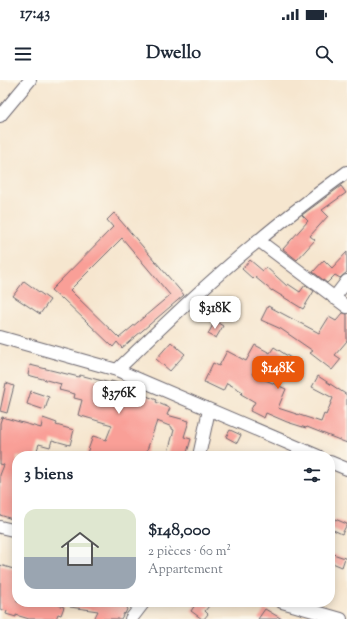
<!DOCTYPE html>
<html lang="fr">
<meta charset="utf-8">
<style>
:root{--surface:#fff;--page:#f6f6f7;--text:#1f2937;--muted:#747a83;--line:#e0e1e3;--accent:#ea580c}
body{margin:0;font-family:"Sorts Mill Goudy",serif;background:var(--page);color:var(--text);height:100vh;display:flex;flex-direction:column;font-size:15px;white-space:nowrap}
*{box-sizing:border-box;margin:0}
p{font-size:13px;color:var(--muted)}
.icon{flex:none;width:22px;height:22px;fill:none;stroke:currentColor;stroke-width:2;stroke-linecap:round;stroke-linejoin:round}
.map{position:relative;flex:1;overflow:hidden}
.side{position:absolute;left:12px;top:371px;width:323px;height:156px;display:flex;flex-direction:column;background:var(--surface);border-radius:16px;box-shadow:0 2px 10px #0003}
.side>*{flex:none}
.price{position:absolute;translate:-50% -34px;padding:0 9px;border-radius:8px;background:#fff;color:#222;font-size:13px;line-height:26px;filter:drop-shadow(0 1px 2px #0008)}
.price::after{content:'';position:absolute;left:50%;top:24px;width:12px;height:9px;margin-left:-6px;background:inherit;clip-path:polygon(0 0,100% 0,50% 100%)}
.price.on{background:var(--accent);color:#fff}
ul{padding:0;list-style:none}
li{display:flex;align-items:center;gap:12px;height:100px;padding:0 12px}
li+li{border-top:1px solid var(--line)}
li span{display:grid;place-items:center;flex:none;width:112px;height:80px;border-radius:12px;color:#555}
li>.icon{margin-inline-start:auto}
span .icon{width:48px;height:48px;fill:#fffc;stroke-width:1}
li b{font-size:17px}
h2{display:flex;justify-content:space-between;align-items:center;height:48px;padding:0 12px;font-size:17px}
.status{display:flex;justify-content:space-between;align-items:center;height:28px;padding:0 20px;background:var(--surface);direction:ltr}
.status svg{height:11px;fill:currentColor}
header{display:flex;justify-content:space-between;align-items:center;height:52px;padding:0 12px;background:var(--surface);font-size:18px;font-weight:700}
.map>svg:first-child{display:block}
.building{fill:#f99f97;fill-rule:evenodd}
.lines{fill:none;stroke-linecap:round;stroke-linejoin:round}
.street-casing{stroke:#6c676f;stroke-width:14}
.street{stroke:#fff;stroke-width:12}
</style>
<div class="status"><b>17:43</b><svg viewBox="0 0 49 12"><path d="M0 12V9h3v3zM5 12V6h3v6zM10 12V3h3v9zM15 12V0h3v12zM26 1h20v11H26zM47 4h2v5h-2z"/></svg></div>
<header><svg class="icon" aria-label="menu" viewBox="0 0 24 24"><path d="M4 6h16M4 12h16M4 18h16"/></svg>Dwello<svg class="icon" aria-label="search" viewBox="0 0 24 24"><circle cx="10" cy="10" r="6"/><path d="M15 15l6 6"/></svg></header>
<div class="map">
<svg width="347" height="539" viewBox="0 0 347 539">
<rect width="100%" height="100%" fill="#fbf7ec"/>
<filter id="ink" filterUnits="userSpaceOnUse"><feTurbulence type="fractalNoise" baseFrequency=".025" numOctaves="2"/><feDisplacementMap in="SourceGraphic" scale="8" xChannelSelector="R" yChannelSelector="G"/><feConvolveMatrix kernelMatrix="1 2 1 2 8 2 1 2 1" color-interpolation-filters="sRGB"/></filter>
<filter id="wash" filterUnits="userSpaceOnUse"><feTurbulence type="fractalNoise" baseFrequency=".012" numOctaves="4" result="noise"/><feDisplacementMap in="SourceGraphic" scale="16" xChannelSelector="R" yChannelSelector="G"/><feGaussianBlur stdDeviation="0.9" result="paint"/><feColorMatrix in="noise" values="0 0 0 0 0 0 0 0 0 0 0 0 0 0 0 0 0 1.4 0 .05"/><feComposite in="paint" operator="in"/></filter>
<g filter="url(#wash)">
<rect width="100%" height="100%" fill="#f6e6cf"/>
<g id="blocks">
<g class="building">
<polygon points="341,106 346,113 322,130 328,136 310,156 315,160 297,180 283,169 308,141 302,135"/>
<path d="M114,133l70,82 -62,53 -5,-6 -4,5 -51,-49 -1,1 -10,-9 62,-63 -6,-7zM122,158l48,57 -51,43 -49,-48z"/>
<polygon points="347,172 347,192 340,198 335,195 327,203 313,192 324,180 332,188"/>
<polygon points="250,180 263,191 266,187 287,206 288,204 300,212 305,205 314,211 303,229 272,210 272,211 255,197 253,199 242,189"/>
<polygon points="24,201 50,220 40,234 13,216"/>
<polygon points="268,226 319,253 329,237 336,241 343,233 347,234 347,261 335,275 341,279 332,290 310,273 313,271 281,249 261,240"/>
<polygon points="215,241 223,246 216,258 208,254"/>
<polygon points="171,262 185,274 170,291 156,279"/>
<polygon points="255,265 270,273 274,267 300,284 298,287 300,289 294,299 260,280 252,294 286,309 278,328 321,342 324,334 326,335 333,318 312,307 318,296 347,315 347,363 307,347 306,348 287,342 266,333 264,338 250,331 255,322 241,314 243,312 227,303 223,311 204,302 213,283 219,286 227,271 246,281"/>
<polygon points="30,285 79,297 80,295 110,303 111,301 137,309 136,312 157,320 156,322 170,328 167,335 189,341 184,357 191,359 186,376 167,376 174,350 172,349 172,347 157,341 145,376 95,376 87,373 93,356 106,360 112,345 78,335 82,320 74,318 75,314 59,310 61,304 28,295"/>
<polygon points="6,303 14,306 7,333 0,331"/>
<polygon points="31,311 49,317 45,330 27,324"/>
<polygon points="2,337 41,348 43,338 57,343 56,345 74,350 70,365 52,360 50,367 39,364 35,376 17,376 17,435 15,440 0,435 0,395 4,385 0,384 0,343"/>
<polygon points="230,350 241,355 237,363 226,357"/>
<polygon points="335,439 347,444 342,454 331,449"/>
<polygon points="330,473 345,478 342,487 330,482"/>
<polygon points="0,485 17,490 17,522 51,522 64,527 61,535 58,534 56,539 29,539 16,535 16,537 6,534 7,531 0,529"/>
<polygon points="71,522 130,522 125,534 124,533 121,539 94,539 98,531 70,527"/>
<polygon points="197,522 212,522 205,531 208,534 204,539 202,539 191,531"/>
<polygon points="265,529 282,539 258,539"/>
</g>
</g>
</g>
<g filter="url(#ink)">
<use href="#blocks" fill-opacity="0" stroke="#6c676f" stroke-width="1"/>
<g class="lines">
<g class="street-casing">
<g id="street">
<polyline points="0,36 30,0"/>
<polyline points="258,160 347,227"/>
<polyline points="334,218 347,201"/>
<polyline points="0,257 117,290 318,376"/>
<path d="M117,290c46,-44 92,-89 141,-129 28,-24 59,-47 89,-69"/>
<polyline points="199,376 209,330"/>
<polyline points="330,382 347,389"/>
<polyline points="0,447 17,451"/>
<polyline points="282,522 341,539"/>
<polyline points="131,539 144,522"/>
</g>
</g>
<use href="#street" class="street"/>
</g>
</g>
</svg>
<b class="price" style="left:215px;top:250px">$318K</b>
<b class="price on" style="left:278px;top:310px">$148K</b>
<b class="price" style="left:119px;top:335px">$376K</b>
<section class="side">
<h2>3 biens<svg class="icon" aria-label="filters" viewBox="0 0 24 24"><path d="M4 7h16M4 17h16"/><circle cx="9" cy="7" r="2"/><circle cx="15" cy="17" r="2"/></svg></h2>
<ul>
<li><span style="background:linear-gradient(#dfe7d0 60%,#9aa5b1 0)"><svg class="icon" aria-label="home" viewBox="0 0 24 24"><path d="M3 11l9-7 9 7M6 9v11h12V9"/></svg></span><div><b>$148,000</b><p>2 pièces · 60 m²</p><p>Appartement</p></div></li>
</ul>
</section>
</div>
